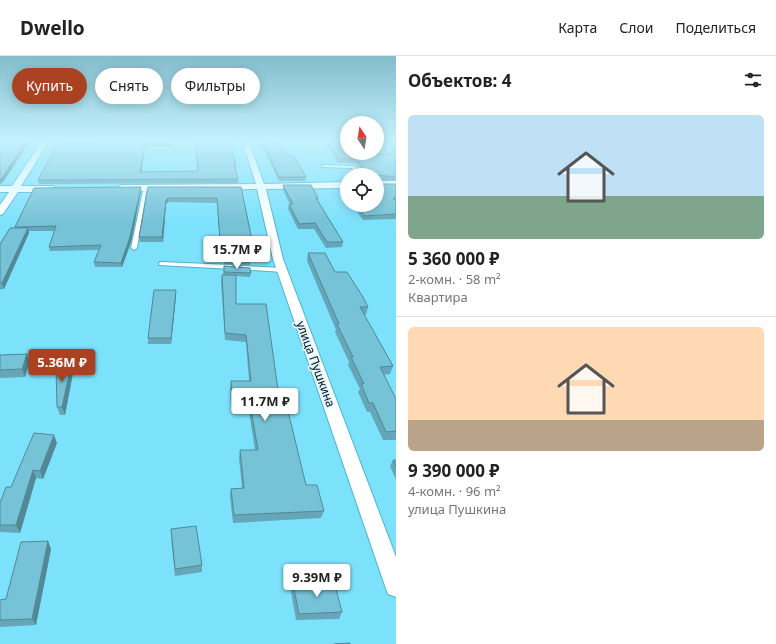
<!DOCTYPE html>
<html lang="ru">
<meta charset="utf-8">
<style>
:root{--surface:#fff;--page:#f6f6f6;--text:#222;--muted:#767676;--line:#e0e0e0;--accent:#aa4222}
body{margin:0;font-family:"Noto Sans",sans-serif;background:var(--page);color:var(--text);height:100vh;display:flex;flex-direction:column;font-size:15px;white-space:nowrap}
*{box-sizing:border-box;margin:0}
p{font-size:13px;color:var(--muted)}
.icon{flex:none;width:22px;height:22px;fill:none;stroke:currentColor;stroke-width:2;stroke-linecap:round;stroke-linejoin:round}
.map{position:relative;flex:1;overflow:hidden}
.side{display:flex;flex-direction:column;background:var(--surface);width:380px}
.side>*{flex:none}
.hud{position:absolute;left:12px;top:12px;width:324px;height:36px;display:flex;gap:8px}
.needle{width:26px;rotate:348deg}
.fabs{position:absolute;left:340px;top:60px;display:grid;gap:8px}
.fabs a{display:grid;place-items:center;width:44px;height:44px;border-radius:50%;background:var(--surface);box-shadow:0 2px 10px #0003;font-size:20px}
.price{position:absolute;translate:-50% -34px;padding:0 9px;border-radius:4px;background:#fff;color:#222;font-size:13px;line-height:26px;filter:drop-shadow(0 1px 2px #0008)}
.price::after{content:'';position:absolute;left:50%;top:24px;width:12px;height:9px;margin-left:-6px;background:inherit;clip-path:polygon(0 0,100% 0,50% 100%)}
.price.current{background:var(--accent);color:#fff}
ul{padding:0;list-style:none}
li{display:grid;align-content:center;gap:8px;height:212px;padding:0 12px}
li+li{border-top:1px solid var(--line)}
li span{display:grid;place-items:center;height:124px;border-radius:6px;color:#555}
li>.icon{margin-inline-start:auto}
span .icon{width:72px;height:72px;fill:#fffc;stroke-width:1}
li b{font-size:17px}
h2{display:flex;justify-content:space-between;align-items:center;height:48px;padding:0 12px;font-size:17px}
.chip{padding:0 14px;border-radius:18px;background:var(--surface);box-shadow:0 2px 10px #0003;font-size:14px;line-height:36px}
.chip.current{background:var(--accent);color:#fff}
header{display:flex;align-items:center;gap:24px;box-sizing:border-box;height:56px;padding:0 20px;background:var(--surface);border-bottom:1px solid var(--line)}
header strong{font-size:19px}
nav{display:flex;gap:22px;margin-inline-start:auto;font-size:14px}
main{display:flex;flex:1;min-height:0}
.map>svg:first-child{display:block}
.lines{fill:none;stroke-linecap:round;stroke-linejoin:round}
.service-casing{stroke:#4bb3cd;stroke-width:2}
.minor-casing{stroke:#4bb3cd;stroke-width:2}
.service{fill:#fff;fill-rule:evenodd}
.minor{fill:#fff;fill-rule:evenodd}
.wall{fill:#65a7b8}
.shaded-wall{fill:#538896}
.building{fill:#76c2d6;stroke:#538896}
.labels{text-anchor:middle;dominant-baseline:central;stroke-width:3.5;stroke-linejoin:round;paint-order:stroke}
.street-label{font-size:12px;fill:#01141a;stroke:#e3f5fb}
</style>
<header>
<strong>Dwello</strong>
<nav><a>Карта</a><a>Слои</a><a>Поделиться</a></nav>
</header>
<main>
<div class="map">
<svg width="396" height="588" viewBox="0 0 396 588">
<rect width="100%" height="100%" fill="#7ce2fc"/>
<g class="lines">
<g class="service-casing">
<g id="service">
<polygon points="43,87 66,87 68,88 66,89 44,89"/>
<polygon points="322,109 354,110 361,119 357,119 352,112 323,111 322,111"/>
<polygon points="144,130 147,131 137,192 134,194 131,192"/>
<polygon points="161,206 232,209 235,211 232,213 159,209 159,207"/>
<polygon points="242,210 282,212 285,214 282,216 240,213 239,212"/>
</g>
</g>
<g class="minor-casing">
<g id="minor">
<polygon points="43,84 50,84 21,130 53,130 57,133 53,136 18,136 3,158 0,159 0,149 9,136 0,136 0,130 12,130"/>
<polygon points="242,84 248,84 264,128 347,126 347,132 266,133 283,203 396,501 396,541 388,538 385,530 273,203 257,133 121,135 117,132 121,129 256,128"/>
<rect x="377" y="125" width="19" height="6"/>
</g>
</g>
<use href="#service" class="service"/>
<use href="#minor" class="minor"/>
</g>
<g class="wall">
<polygon points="61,84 172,84 171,91 145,91 141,116 198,115 195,84 229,84 236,108 236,112 235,112 238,123 238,127 39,128 38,124 120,85 61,85"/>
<polygon points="260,84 278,84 286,99 306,121 305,125 279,125"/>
<polygon points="323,84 346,84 357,98 395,98 386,84 396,84 396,125 378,124 377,119 365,119 356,107 338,107"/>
<polygon points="396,128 396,163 363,164 352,149 377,149 377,129"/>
<polygon points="283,129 318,142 318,145 343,186 342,191 326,192 314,173 298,173 288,153 289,148 290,148 283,134"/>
<polygon points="141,131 141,135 131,186 122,211 95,211 94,206 99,194 50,195 49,191 55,175 29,175 29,177 4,233 1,233 0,235 0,188 15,172 15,171"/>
<polygon points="148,131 241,131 252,184 251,189 249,189 250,204 250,209 224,208 224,189 220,189 217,147 168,146 166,148 163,186 140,186 139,181"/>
<polygon points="344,134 347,134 347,143 343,138"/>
<polygon points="308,197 335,216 368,251 366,259 364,259 393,310 390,318 384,319 396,343 396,384 383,384 370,356 367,356 358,336 360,333 348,309 349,306 335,276 336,274 307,205"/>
<polygon points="224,210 251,217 250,221 236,220 236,248 281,355 306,429 324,455 321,462 233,467 230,440 231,433 242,432 239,402 240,394 255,394 248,350 231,350 230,333 231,325 249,325 246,286 225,284 221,226 222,219 223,219"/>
<polygon points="176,234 176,240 171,288 148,288 148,282"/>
<polygon points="27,298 29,307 25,321 0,322 0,299"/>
<polygon points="73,317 65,359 60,359 57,351"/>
<polygon points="57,387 43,423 36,422 20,477 0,476 0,447"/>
<polygon points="393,404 396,404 396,424 390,410"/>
<polygon points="171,481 202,509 202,516 175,520"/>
<polygon points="48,485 51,493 36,569 0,571 0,544 6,543"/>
<polygon points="293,528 342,556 339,563 296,564 291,536"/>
</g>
<g class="shaded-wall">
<polygon points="27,84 31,84 3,126 0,128 0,123"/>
<polygon points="145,88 145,91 141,119 140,116"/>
<polygon points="141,131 141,135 131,186 122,211 121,207"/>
<polygon points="168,142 168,146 166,148 163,186 162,181 166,144"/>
<polygon points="28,172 29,177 4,233 2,227"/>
<polygon points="176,234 176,240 171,288 171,282"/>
<polygon points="27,298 29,307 25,321 22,313"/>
<polygon points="71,309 73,317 65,359 62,351"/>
<polygon points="54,379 57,387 43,423 40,415"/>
<polygon points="33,414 36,422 20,477 16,469"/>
<polygon points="48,485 51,493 36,569 32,563"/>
</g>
<g class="building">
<polygon points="0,84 27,84 2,122 0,123"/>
<polygon points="122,84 172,84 171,88 145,88 140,116 198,115 195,84 229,84 236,108 234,108 238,123 38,124 58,87 122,85"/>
<polygon points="262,84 278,84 286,99 293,99 306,121 279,121"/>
<polygon points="326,84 346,84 347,86 347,97 356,97 357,98 396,98 396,121 378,119 377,128 377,119 369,119 357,103 339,103"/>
<polygon points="389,84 396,84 396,94"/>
<polygon points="377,128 396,128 396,142 393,142 396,145 396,158 365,160 356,149 377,149 377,133 379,132 377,129"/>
<polygon points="283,129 311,129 318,142 316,142 343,186 327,186 315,167 299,168 289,148 293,148"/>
<polygon points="141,131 130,181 121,207 94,206 101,189 49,191 56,170 15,171 34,132"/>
<polygon points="148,131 241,131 252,184 249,184 250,204 224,203 224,184 220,184 217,142 168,142 166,144 162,181 139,181"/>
<polygon points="344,134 347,134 347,137"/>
<polygon points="10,172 28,172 2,227 0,227 0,188"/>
<polygon points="308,197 325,197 335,216 347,216 363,241 368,251 360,251 393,310 380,311 396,343 396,375 386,376 373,347 369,347 361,328 364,328 351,301 353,301 337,268 339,268"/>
<polygon points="224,210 250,212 251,217 224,216"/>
<polygon points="222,219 236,219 236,248 266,248 281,355 288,355 306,429 317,429 324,455 234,459 231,433 244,432 240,394 258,394 249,342 232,342 231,325 251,325 246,279 225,277"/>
<polygon points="154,234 176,234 171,282 148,282"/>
<polygon points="27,298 22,313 0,314 0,299"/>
<polygon points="71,309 62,351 57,351 56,310"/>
<polygon points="34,377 54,379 40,415 33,414 16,469 0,469 0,447 6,431 11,431"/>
<polygon points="393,404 396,404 396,410"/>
<polygon points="196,470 202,509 175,513 171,473"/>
<polygon points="48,485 32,563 0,564 0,544 6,543 21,486"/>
<polygon points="334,526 342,556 299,558 293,528"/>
<polygon points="350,587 350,588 334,588"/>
</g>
<linearGradient id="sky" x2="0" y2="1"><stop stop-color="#83bccc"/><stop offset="0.51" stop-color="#c4f2fe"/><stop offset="1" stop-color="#c4f2fe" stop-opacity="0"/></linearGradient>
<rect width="396" height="166" fill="url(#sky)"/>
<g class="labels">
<g class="street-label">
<text transform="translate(316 308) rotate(70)">улица Пушкина</text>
</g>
</g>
</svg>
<div class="fabs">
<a><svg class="needle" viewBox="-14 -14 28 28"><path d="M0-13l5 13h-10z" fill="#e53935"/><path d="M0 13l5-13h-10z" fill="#767676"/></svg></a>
<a><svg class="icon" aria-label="locate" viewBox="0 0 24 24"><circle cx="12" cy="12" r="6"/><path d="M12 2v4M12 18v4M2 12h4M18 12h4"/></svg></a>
</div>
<b class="price" style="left:237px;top:214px">15.7M ₽</b>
<b class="price current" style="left:62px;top:327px">5.36M ₽</b>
<b class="price" style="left:265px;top:366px">11.7M ₽</b>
<b class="price" style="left:317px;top:542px">9.39M ₽</b>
<div class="hud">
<a class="chip current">Купить</a>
<a class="chip">Снять</a>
<a class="chip">Фильтры</a>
</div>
</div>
<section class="side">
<h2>Объектов: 4<svg class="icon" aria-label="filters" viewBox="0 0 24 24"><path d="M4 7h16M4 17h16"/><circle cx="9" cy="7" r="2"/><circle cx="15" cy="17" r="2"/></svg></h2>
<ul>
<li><span style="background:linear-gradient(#bfe0f5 65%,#7fa58c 0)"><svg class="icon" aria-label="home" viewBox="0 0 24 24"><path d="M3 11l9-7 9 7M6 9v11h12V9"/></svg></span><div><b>5 360 000 ₽</b><p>2-комн. · 58 m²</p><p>Квартира</p></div></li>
<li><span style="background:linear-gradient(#ffd9b3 75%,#b9a48a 0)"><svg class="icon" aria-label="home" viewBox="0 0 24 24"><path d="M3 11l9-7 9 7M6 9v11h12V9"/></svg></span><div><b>9 390 000 ₽</b><p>4-комн. · 96 m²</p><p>улица Пушкина</p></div></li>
</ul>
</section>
</main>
